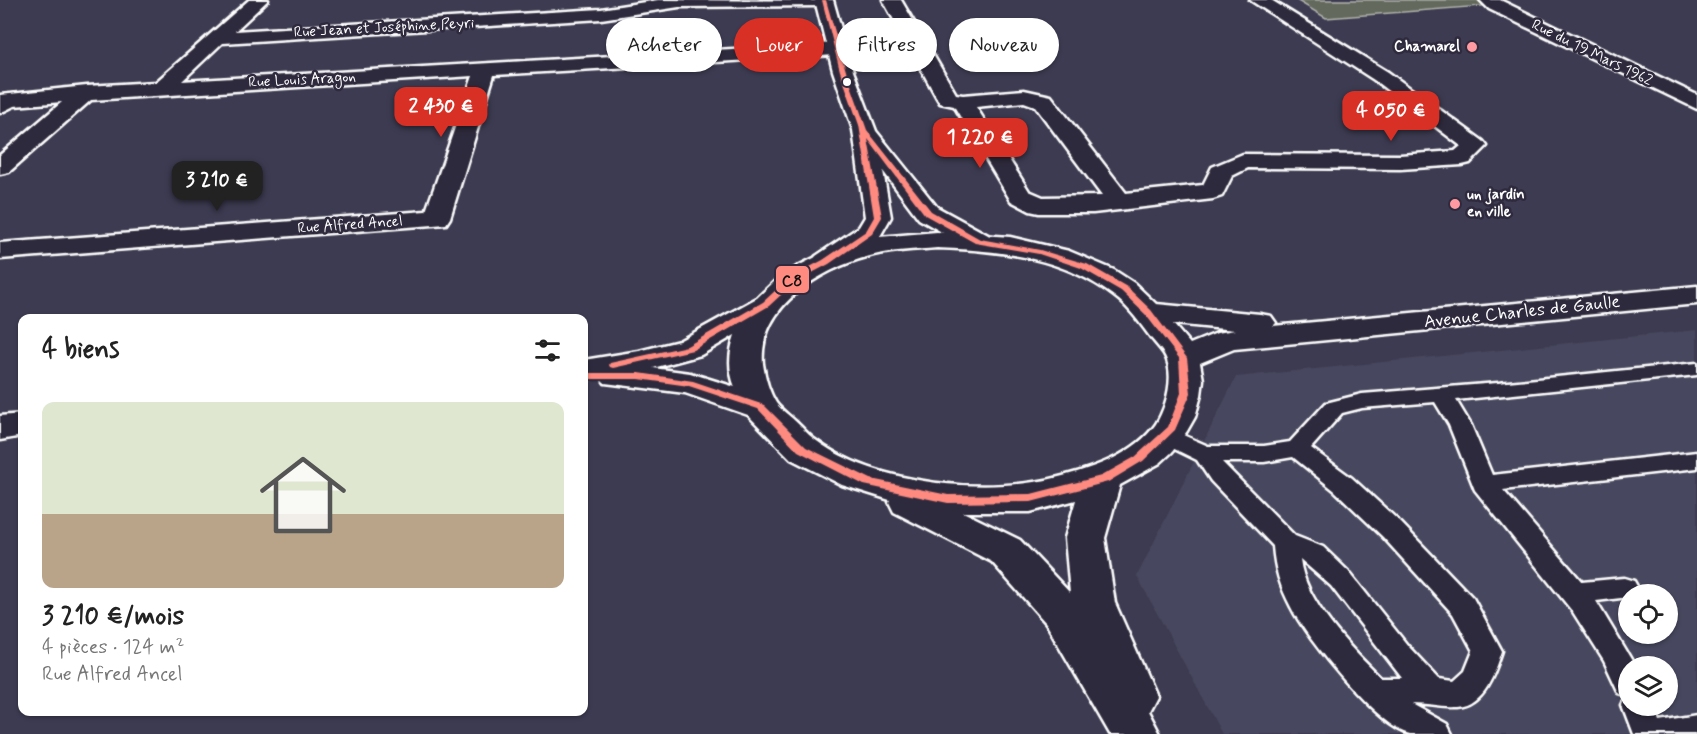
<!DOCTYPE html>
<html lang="fr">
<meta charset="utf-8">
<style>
:root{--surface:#fff;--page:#f6f6f6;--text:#222;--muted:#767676;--line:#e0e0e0;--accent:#d93025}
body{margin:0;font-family:Mynerve,sans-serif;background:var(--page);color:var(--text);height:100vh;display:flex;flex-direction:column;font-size:22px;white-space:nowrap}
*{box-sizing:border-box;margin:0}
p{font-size:20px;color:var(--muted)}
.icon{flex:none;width:33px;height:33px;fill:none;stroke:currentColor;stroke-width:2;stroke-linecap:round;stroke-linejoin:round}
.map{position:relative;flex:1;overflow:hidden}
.side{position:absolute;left:18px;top:314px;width:570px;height:402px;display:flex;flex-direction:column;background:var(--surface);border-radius:12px;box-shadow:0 2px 4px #0004}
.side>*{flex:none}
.banner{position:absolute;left:606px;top:18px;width:570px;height:54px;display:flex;gap:12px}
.buttons{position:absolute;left:1618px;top:584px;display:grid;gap:12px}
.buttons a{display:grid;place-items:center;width:60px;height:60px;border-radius:50%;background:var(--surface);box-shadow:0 2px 4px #0004;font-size:30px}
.price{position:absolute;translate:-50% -51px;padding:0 14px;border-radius:12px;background:var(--accent);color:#fff;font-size:20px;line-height:39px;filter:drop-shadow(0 2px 3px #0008)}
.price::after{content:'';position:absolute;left:50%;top:36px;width:18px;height:14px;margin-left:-9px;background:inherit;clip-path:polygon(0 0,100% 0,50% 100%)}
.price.current{background:#222;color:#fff}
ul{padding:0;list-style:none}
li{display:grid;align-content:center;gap:12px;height:318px;padding:0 24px}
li+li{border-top:2px solid var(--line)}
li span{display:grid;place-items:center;height:186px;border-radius:12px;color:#555}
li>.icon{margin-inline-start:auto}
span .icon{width:108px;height:108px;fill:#fffc;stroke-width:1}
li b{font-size:26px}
h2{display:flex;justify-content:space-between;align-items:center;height:72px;padding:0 24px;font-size:26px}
.tag{padding:0 21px;border-radius:27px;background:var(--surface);box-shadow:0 2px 4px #0004;font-size:21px;line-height:54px}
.tag.current{background:var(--accent);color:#fff}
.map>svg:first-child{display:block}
.built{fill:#47475f;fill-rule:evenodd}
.green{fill:#64695c;stroke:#b2b4ae;stroke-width:1.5}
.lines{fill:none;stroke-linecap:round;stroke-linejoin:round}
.service-casing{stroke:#fff;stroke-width:5}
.minor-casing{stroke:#fff;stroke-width:5}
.tertiary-casing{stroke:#fff;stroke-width:5}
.primary-casing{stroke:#fff;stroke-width:5}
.service{fill:#2f2a3d;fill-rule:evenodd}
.minor{fill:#2f2a3d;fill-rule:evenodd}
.tertiary{fill:#2f2a3d;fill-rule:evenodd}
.primary{fill:#2f2a3d;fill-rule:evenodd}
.bus-1-casing{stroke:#2f2a3d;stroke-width:5}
.bus-1{fill:#ff8a80;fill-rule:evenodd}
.poi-dot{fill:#ff9aa2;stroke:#2f2a3d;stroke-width:2}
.bus-dot{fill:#fff;stroke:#2f2a3d;stroke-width:2}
.labels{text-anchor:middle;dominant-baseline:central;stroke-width:5;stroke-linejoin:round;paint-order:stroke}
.far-street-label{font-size:15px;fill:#fff;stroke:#2f2a3d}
.far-poi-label{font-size:15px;font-weight:bold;fill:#fff;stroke:#2f2a3d;text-anchor:end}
.street-label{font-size:18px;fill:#fff;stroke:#2f2a3d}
.line-badge{stroke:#2f2a3d;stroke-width:2}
.pale-badge-label{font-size:16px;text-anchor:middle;font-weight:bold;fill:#111}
</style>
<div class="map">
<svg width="1697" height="734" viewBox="0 0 1697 734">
<rect width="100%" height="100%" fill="#3d3b51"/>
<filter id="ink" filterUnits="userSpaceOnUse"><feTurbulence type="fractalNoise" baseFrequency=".0167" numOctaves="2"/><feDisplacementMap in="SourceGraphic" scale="12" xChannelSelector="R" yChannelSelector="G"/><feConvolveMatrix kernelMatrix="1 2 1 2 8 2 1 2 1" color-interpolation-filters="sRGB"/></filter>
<g filter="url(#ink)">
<path class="built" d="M1697,330v404h-475l-85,-158 99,-199zM1629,594h39v39h-39zM1629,666h39v39h-39z"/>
<polygon class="green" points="1296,0 1489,0 1495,5 1326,18"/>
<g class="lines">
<g class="service-casing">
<path id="service" d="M1697,363v12l-241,25 15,25 21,50 205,-23v16l-194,22 79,92 42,-4 10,3 4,7 -4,6h-5v3l-33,4 39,65h-6v39h24l7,16 37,-6v19h-63l-11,-29 4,-9 -8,-3 -15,-32 -31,-49 -98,-122 -26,-65 -14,-23 -73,6 -20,5 -31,35 41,30 49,45 72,75 29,53c-7,21 -17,54 -44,56 -15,1 -31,-3 -47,-3l36,20 5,10c-13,0 -30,0 -42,0 -33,-7 -104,-96 -119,-127 -11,-21 -16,-37 -18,-61l-62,-65 -14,-21 -39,-19 -3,-5 3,-5 8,-3 8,3 34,15h56l26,-4 36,-39 36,-9 136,-11zM1293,457l41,33 49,47 70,77 20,37 -8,20 -11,10 -15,-2 -31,-33 -59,-74 -26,-25 -28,-11 -73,-74h42zM1300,559l31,27 71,92h-21c-29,-28 -77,-77 -81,-119z"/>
</g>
<g class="minor-casing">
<g id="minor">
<polygon points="249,0 268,0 235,31 601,9 658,0 833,1 830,5 824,6 679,7 601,19 222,43 182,81 836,43 843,45 846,49 843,53 836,55 494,75 450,218 446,224 0,259 0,243 426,211 473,76 91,100 9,172 0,174 0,155 62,102 14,106 0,113 0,95 87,86 156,82"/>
<path d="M883,0h18l55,94 7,1 61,-5 27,6 75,97 77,-8 9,-18 31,-13 157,1 55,-4 6,-5 -87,-66 -124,-80h21l117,72 95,69 4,5 -17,17 -8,2 -62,4 -152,-1 -16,8 -10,20 -9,3 -120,14h-54l-9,-2 -19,-10 -57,-95 -14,-3 -3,-5zM1024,102l11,4 67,90 -59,1 -14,-6 -53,-84z"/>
<polygon points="1480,0 1500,0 1697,95 1697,109 1489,9"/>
</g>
</g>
<g class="tertiary-casing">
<polygon id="tertiary" points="815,0 833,0 853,71 876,131 937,207 988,235 992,241 988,247 978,249 968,247 919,219 883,171 891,217 879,238 836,268 826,271 816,268 812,262 816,256 859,227 865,217 853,130 833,71"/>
</g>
<g class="primary-casing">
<g id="primary">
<path d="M937,232l73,5 59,14 45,19 20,13 22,21 104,10 11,2 5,7 -3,3 424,-40v18l-463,45 -34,14 3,17 -2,15 -6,22 -8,14 -15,21 -12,11 -40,22 -15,53 10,65 41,93 -8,15 12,23h-50l-64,-111 -54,-61 -98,-50 -5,-10 1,-2 -48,-15 -51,-26 -43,-44 -63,-22 -80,-10 -4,-6 -17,3v-20l55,-9 40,-10 78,-43 18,-17 23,-15 26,-13 55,-16zM937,248c62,2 126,9 177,48 15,11 26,27 37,42 5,6 10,11 13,16 12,20 3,52 -8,70 -21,30 -60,43 -93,52 -72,20 -188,10 -249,-37 -7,-5 -12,-12 -19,-18 -6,-6 -14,-11 -19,-18 -7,-11 -11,-26 -13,-39 -5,-58 58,-95 107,-108 22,-6 45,-6 67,-8zM1173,324l62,6 -18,3 -27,11zM735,335c-6,17 -7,35 0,52l-45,-14 -37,-5 48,-13zM1076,500l-11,38 5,55 -50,-53 -57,-28h67z"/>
<polygon points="22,414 22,436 0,440 0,416"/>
</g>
</g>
<use href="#service" class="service"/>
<use href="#minor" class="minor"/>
<use href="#tertiary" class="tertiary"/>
<use href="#primary" class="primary"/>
<g class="bus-1-casing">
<polygon id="bus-1" points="822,0 826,0 846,71 867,130 931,211 980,239 1040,250 1087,264 1127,287 1151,310 1187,358 1191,393 1175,430 1143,461 1108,482 1031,502 948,503 864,485 798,451 758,409 689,386 639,379 584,379 584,373 639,373 693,381 764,405 806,447 871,479 948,495 1031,494 1101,476 1135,457 1168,427 1181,393 1179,358 1145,314 1121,291 1081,268 1039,254 975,243 925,215 868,139 882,217 872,234 829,264 795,282 769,306 693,350 613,368 610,367 609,365 610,363 687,346 763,302 789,278 823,260 866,231 874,217 859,125 840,71"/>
</g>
<use href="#bus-1" class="bus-1"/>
</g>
</g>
<g class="poi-dot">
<circle cx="1472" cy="47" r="6"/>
<circle cx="1455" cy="204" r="6"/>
</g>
<circle class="bus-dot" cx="847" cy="82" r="5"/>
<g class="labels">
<g class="far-street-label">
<text transform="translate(384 28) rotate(-3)">Rue Jean et Joséphine Peyri</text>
<text transform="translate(1592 53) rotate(26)">Rue du 19 Mars 1962</text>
<text transform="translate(302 80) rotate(-3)">Rue Louis Aragon</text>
<text transform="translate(350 225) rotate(-4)">Rue Alfred Ancel</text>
</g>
<g class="far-poi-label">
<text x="1460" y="47">Chamarel</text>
<text x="1467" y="195" text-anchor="start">un jardin<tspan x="1467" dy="17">en ville</tspan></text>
</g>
<g class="street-label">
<text transform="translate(1522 312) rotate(-6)">Avenue Charles de Gaulle</text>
</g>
</g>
<rect class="line-badge" x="775" y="265" width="35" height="29" rx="6" fill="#ff8a80"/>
<g class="pale-badge-label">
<text x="792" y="286">C8</text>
</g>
</svg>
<div class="buttons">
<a><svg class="icon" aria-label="locate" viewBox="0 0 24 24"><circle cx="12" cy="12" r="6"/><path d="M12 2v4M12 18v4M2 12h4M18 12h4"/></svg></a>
<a><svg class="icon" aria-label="layers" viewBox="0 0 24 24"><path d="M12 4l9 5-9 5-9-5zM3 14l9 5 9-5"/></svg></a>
</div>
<b class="price" style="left:441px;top:138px">2 430 €</b>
<b class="price" style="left:1391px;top:142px">4 050 €</b>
<b class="price" style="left:980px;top:169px">1 220 €</b>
<b class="price current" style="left:217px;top:212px">3 210 €</b>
<div class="banner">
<a class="tag">Acheter</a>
<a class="tag current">Louer</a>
<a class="tag">Filtres</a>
<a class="tag">Nouveau</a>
</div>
<section class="side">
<h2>4 biens<svg class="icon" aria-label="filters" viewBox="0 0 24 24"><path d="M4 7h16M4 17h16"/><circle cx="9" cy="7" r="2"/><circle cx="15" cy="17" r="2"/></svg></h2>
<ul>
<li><span style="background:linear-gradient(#dfe7d0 60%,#b9a48a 0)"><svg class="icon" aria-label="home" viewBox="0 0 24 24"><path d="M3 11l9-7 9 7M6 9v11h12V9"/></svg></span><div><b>3 210 €/mois</b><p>4 pièces · 124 m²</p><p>Rue Alfred Ancel</p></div></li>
</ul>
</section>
</div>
